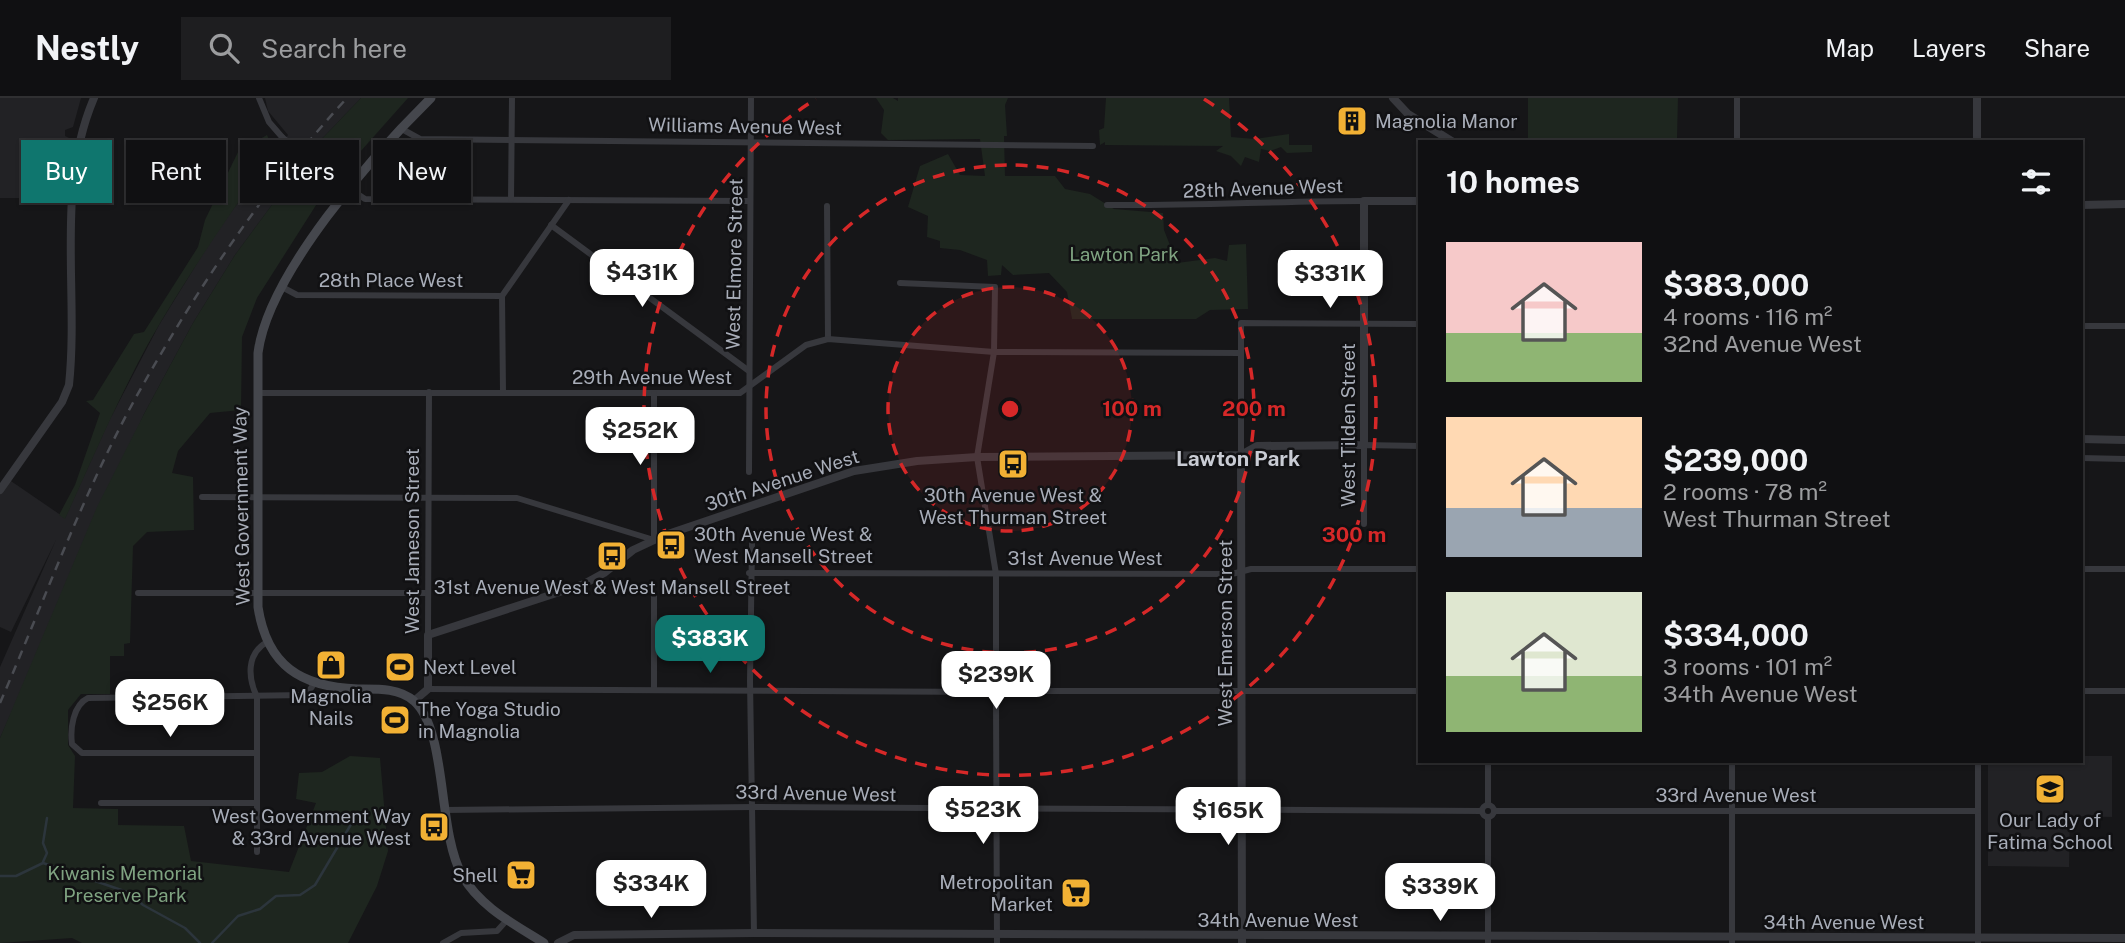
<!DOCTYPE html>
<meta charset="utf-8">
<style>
:root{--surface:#101012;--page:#1e1e20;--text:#f1f3f6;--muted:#9c9d9f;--line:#303032;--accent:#0f766e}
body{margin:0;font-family:"Public Sans",sans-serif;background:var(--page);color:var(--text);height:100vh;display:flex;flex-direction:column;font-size:26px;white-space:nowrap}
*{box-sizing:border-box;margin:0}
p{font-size:23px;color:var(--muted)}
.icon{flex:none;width:38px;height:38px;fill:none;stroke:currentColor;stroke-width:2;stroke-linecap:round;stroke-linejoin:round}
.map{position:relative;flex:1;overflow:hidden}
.drawer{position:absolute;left:1418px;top:42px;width:665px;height:623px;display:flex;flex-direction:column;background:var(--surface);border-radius:0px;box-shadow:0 2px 5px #0004,0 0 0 2px var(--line)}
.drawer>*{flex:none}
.banner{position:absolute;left:21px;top:42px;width:665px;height:63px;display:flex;gap:14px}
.price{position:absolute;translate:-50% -60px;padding:0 16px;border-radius:14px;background:#fff;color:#222;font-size:23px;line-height:46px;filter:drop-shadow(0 2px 4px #0008)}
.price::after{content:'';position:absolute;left:50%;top:42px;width:21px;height:16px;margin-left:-10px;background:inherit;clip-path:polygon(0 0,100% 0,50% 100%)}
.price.current{background:var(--accent);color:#fff}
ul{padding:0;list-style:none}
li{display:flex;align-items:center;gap:21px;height:175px;padding:0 28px}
li span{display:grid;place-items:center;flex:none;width:196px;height:140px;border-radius:0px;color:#555}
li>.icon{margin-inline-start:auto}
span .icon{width:84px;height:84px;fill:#fffc;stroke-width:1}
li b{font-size:30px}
h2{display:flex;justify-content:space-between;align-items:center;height:84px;padding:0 28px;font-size:30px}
.pill{padding:0 24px;border-radius:0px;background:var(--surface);box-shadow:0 2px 5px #0004,0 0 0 2px var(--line);font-size:24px;line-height:63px}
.pill.current{background:var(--accent);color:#fff}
header{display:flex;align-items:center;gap:42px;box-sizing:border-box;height:98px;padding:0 35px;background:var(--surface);border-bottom:2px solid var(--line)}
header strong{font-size:33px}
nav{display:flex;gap:38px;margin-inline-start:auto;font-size:24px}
.search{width:490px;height:63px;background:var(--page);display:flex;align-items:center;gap:18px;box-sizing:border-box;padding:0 24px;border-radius:0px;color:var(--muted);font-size:26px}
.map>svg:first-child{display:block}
.built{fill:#222225}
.green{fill:#1e261f}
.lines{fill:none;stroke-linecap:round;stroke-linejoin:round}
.stream{stroke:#2c353c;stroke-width:2.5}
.minor{stroke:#37383d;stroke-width:6}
.tertiary{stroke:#37383d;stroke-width:8}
.secondary{stroke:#45474d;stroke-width:9}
.rail{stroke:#4a4c52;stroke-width:2.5;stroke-dasharray:9 7;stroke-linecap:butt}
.minor-bridge{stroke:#37383d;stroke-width:6}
.ring{fill:none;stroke:#d62828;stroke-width:3.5;stroke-dasharray:12 9}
.labels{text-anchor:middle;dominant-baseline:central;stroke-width:5;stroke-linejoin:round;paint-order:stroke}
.poi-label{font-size:19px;fill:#a8adb8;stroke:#111113;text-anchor:start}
.street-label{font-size:19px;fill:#a8adb8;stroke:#111113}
.park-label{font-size:19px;fill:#7fa381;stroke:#111113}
.neighbourhood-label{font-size:21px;font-weight:bold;fill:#c9ccd4;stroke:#111113}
.centre{fill:#d62828;stroke:#111113;stroke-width:3.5}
.ring-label{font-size:21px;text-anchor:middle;font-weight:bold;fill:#d62828;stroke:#111113;stroke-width:5;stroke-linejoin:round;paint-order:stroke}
</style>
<header>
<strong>Nestly</strong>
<div class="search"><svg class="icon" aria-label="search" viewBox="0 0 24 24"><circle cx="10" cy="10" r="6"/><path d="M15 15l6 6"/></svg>Search here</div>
<nav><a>Map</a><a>Layers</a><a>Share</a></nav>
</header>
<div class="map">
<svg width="2125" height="845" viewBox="0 0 2125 845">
<rect width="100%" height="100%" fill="#161618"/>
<g class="built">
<polygon points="0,0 81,0 73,29 65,32 65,38 69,40 61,100 0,100"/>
<polygon points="265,0 361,0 317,46 235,157 193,225 144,316 0,640 0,569 56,442 11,534 0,529 0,392 8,381 65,420 109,323 159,227 217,133 288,37 268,13"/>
<polygon points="2081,658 2112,658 2112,719 2070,718 2069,769 1988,768 1988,663 2081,663"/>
</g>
<g class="green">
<polygon points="361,0 408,0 344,72 324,61 317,46"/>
<polygon points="876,0 893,0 898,3 898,0 1008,0 1005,7 1007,38 1004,38 1005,78 1055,78 1065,91 1090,96 1114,111 1163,115 1164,132 1177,165 1215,160 1227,163 1229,147 1246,146 1248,211 1210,212 1196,221 1072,221 1067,194 1049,175 1013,177 1002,167 1001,177 988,178 987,162 960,152 940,150 940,143 927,139 928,118 908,109 920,68 948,56 960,77 985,78 980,41 888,42 881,35 884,12"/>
<polygon points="1106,0 1229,0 1231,39 1255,41 1289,36 1289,47 1312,47 1312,54 1287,55 1281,49 1270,53 1261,51 1259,64 1245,59 1241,68 1231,58 1216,53 1223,48 1105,47 1105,44 1100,47 1099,32 1104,30"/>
<polygon points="1528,0 1678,0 1677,40 1655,40 1646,44 1528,44"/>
<path d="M267,37l7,16c-44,63 -88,126 -126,193 -31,57 -56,116 -83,175l-6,-4 16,-30 25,-72 -14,-12 7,-1 41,-66 10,-2 54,-85 7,-27 33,-68z"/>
<polygon points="299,70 324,90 318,104 257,200 242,239 241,312 210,315 178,353 172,375 193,379 194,432 147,434 133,448 130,545 124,546 124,558 110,558 110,596 81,596 68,612 68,647 75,658 73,710 118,711 118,727 184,728 191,763 289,774 316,705 296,701 299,675 322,674 350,658 380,660 388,753 377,788 348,845 82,845 72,840 0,845 0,640 97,409 144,316 193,225 235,157"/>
</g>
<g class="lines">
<g class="stream">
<polyline points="43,764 47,755 43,745 47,720"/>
<polyline points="0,778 16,778 43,765 130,795 143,807 185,830 200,845"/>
<polyline points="212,845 238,818 260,811 276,798 300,797 315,787 353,723"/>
</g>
<g class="minor">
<polyline points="259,0 269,24 282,39"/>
<polyline points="400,30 420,41 1093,48"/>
<polyline points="1737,44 1737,0"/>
<polyline points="332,79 365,101 750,103"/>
<polyline points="511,101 512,0"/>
<path d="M1107,107c86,1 171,-4 257,-4"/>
<polyline points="827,108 828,241"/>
<polyline points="551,127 749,273"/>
<polyline points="900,185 995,189 994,254 977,359 996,476 996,588"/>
<polyline points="282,189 297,197 502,198"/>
<polyline points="2081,228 2125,228"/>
<polyline points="503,294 502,198 569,102"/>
<polyline points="257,295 740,295 806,247 828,241 994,254 1241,255"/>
<polyline points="1241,357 1241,225 1419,226"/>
<polyline points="2081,360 2125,361"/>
<polyline points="749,374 751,0"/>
<polyline points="202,399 517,400 654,442 654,296"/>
<polyline points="1364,426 1364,347 1419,348"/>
<polyline points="752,446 750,583 754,835"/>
<polyline points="2081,471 2125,471"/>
<polyline points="749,475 1232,476 1251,471 1419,471"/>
<polyline points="138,495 428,495"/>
<polyline points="654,496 654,591"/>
<polyline points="428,537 429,294"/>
<polyline points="428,591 991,594"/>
<polyline points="1002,593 1419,593"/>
<polyline points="2081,593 2125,593"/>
<polyline points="996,599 997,845"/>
<path d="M257,655h-175l-10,-9c-2,-15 1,-39 16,-46l218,-3 8,-11"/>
<polyline points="1488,663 1488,706"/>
<polyline points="1732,663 1732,845"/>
<polyline points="1978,663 1978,845"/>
<polyline points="101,705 256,705"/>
<circle cx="1488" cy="713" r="6"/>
<polyline points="444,712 754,709 1482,713"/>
<polyline points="1494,713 1978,713"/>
<path d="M257,754v-155c-9,-19 -11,-43 10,-55"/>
<polyline points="443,845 461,835 497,833 507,822"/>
<polyline points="1488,845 1488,719"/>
</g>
<g class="tertiary">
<polyline points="1393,0 1408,16 1453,44"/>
<polyline points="1977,44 1977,0"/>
<polyline points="2081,107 2125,106"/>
<polyline points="2081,341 2125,342"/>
<polyline points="1241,357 1242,845"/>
<path d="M0,392l62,-88 7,-17c10,-96 -14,-196 25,-287"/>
<polyline points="414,603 428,591 428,537 584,486 604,475 633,452 665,437 854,373 917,363 977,359 1241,357 1257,348 1364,347 1364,103 1419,103"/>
<polyline points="558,845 574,837 754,835 2125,840"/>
</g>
<path class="secondary" d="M431,0c-57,56 -163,176 -173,255v254c9,59 43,80 100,82 20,0 41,-1 56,12 34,31 23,129 48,174 18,32 52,49 82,68"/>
<path class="rail" d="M0,605c46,-106 86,-219 144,-320 58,-102 124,-199 203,-285"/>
<polyline class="minor-bridge" points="282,39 332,79"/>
</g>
<circle cx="1010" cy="311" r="122" fill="#d62828" fill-opacity=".12"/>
<g class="ring">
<circle cx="1010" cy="311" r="122"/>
<circle cx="1010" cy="311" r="244"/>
<path d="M1204 1A366 366 0 1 1 816 1"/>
</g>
<defs>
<g id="building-square" transform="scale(1.575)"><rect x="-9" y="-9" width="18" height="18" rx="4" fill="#f2b134" stroke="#111113"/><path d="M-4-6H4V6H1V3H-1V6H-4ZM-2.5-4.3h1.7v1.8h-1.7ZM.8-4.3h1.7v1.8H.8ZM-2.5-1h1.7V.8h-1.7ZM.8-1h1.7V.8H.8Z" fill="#111"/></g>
<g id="bus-square" transform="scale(1.575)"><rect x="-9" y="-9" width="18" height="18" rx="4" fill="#f2b134" stroke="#111113"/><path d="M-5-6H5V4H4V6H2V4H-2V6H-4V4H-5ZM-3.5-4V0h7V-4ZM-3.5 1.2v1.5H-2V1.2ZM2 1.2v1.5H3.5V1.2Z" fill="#111"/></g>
<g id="shop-square" transform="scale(1.575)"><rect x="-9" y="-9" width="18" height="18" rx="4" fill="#f2b134" stroke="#111113"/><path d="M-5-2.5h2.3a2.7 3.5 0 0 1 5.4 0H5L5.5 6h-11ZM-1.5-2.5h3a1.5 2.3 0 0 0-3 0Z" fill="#111"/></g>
<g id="stadium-square" transform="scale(1.575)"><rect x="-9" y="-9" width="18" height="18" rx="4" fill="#f2b134" stroke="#111113"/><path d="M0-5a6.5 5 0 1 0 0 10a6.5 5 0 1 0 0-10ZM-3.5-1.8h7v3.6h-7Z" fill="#111"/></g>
<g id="school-square" transform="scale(1.575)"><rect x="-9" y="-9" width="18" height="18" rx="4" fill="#f2b134" stroke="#111113"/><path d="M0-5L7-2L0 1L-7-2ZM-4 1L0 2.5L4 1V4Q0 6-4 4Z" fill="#111"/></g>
<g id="supermarket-square" transform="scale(1.575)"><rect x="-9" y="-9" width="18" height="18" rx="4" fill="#f2b134" stroke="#111113"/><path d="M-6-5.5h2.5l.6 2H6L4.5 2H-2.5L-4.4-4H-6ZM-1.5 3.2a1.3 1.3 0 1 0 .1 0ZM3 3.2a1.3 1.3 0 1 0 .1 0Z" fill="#111"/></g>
</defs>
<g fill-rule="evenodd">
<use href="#building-square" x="1352" y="23"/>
<use href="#bus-square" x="1013" y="366"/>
<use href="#bus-square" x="671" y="447"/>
<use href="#bus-square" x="612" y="458"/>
<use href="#shop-square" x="331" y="567"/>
<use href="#stadium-square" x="400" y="569"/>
<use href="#stadium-square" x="395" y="622"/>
<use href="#school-square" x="2050" y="691"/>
<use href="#bus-square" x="434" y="729"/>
<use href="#supermarket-square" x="521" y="777"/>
<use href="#supermarket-square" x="1076" y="795"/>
</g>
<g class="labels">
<g class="poi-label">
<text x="1375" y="23">Magnolia Manor</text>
<text x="1013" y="397" text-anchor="middle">30th Avenue West &amp;<tspan x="1013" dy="22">West Thurman Street</tspan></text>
<text x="694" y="436">30th Avenue West &amp;<tspan x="694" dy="22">West Mansell Street</tspan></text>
<text x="612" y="489" text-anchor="middle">31st Avenue West &amp; West Mansell Street</text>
<text x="423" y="569">Next Level</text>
<text x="331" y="598" text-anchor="middle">Magnolia<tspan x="331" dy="22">Nails</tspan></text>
<text x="418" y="611">The Yoga Studio<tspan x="418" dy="22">in Magnolia</tspan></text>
<text x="411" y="718" text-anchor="end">West Government Way<tspan x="411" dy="22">&amp; 33rd Avenue West</tspan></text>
<text x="2050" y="722" text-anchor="middle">Our Lady of<tspan x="2050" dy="22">Fatima School</tspan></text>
<text x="498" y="777" text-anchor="end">Shell</text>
<text x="1053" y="784" text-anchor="end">Metropolitan<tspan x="1053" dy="22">Market</tspan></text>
</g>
<g class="street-label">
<text transform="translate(745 28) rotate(1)">Williams Avenue West</text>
<text transform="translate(1263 90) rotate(-2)">28th Avenue West</text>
<text transform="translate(734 166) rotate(-89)">West Elmore Street</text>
<text x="391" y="182">28th Place West</text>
<text x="652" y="279">29th Avenue West</text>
<text transform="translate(1348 327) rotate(-90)">West Tilden Street</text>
<text transform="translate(782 382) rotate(-18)">30th Avenue West</text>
<text transform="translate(241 408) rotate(-91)">West Government Way</text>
<text transform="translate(412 443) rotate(-90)">West Jameson Street</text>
<text x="1085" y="460">31st Avenue West</text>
<text transform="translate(1225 535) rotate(-90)">West Emerson Street</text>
<text transform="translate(816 695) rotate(1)">33rd Avenue West</text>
<text x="1736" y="697">33rd Avenue West</text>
<text x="1278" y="822">34th Avenue West</text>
<text x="1844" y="824">34th Avenue West</text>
</g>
<g class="park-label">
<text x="1124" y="156">Lawton Park</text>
<text x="125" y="775">Kiwanis Memorial<tspan x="125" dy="22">Preserve Park</tspan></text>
</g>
<g class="neighbourhood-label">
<text x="1238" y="360">Lawton Park</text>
</g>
</g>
<circle cx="1010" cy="311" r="10" class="centre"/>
<g class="ring-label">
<text x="1132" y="318">100 m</text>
<text x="1254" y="318">200 m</text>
<text x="1354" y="444">300 m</text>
</g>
</svg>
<b class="price" style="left:642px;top:211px">$431K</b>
<b class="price" style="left:1330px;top:212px">$331K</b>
<b class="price" style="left:640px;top:369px">$252K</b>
<b class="price current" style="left:710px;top:577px">$383K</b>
<b class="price" style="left:996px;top:613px">$239K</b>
<b class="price" style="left:170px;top:641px">$256K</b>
<b class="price" style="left:983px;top:748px">$523K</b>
<b class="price" style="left:1228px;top:749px">$165K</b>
<b class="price" style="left:651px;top:822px">$334K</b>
<b class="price" style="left:1440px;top:825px">$339K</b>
<div class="banner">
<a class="pill current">Buy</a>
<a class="pill">Rent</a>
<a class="pill">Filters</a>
<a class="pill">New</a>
</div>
<section class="drawer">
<h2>10 homes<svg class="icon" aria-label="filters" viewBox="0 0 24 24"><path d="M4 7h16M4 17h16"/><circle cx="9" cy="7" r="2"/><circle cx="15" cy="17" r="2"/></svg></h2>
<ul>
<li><span style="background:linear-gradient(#f6c9c9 65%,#8fb573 0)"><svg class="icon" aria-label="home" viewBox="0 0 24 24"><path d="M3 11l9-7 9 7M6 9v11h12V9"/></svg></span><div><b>$383,000</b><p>4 rooms · 116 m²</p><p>32nd Avenue West</p></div></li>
<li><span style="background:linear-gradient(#ffd9b3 65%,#9aa5b1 0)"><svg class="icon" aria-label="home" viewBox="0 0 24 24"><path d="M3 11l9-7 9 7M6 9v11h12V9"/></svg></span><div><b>$239,000</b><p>2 rooms · 78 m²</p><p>West Thurman Street</p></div></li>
<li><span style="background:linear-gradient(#dfe7d0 60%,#8fb573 0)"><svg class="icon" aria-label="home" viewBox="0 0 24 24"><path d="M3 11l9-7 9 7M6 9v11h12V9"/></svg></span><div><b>$334,000</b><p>3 rooms · 101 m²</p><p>34th Avenue West</p></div></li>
</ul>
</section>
</div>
